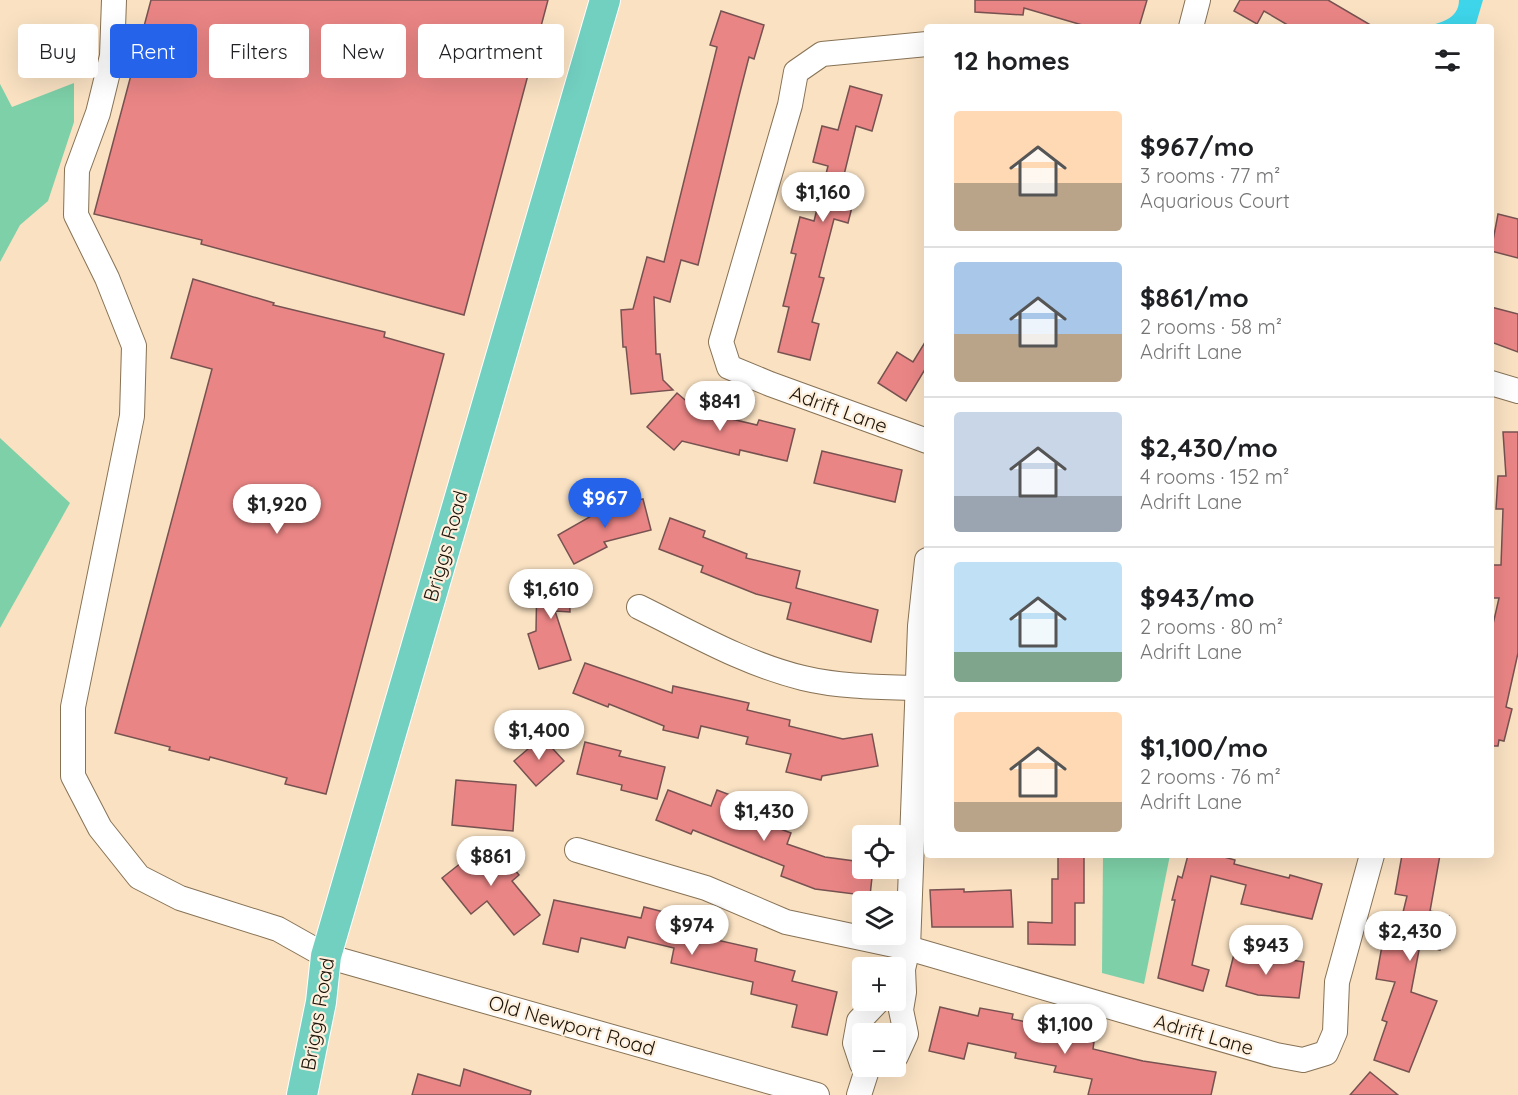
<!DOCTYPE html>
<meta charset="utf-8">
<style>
:root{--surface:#fff;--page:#f6f6f6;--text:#202124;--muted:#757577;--line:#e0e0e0;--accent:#2563eb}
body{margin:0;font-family:Quicksand,sans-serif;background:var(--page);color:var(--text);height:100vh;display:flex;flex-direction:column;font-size:22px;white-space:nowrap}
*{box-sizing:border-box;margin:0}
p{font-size:20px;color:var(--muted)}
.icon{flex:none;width:33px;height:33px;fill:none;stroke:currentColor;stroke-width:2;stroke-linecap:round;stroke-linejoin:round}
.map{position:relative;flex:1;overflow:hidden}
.details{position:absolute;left:924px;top:24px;width:570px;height:834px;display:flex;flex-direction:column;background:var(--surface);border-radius:6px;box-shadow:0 6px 24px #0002}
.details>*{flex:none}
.guide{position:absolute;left:18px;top:24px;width:570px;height:54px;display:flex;gap:12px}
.fabs{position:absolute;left:852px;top:825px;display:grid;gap:12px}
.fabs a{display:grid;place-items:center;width:54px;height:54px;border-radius:6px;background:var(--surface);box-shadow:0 6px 24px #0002;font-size:30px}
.price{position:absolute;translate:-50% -51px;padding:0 14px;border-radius:21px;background:#fff;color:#222;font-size:20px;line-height:39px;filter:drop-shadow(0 2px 3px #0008)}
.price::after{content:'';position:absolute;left:50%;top:36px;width:18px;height:14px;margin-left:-9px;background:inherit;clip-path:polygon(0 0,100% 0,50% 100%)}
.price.current{background:var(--accent);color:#fff}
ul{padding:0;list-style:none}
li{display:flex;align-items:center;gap:18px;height:150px;padding:0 30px}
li+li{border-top:2px solid var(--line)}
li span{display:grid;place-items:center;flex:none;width:168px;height:120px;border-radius:6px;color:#555}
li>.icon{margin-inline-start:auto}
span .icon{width:72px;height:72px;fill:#fffc;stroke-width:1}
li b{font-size:26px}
h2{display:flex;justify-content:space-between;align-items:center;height:72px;padding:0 30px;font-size:26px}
.pill{padding:0 21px;border-radius:6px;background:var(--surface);box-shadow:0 6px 24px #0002;font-size:21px;line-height:54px}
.pill.current{background:var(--accent);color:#fff}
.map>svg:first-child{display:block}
.green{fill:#7dd0a8}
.water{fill:#3ed5ea}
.building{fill:#ea8585;stroke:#775251;stroke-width:1.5}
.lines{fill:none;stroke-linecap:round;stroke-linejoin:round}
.minor-casing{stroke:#877255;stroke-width:26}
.major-casing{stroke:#fff;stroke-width:32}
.minor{stroke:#fff;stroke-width:24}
.major{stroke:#72d0c1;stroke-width:30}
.labels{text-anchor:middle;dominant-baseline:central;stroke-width:4.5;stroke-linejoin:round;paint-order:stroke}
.street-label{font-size:20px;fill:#1c1409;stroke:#fff0dd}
</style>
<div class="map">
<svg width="1518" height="1095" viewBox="0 0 1518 1095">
<rect width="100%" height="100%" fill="#f9e1c2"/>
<g class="green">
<polygon points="74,83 74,122 48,201 20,225 0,262 0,84 12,107"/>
<polygon points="0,438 70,503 0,628"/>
<polygon points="1103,855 1170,855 1144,984 1102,973"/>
</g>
<path class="water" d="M1459,0h24l-8,27h-52c16,-4 36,-7 36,-27z"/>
<g class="building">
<polygon points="151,0 548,0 464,315 201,244 202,240 94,214"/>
<polygon points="975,0 1147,0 1139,27 1089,27 1024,8 1023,15 975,12"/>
<polygon points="1240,0 1328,0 1374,27 1291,27 1264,11 1257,24 1234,11"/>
<polygon points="721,11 764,25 754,59 749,57 739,96 698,265 681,260 670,302 654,297 656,354 660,354 663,380 673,390 631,394 626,347 623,347 621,310 633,309 647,257 664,262 717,47 710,45"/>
<polygon points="850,86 882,95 872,131 856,126 842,183 857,187 848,223 834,219 819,277 824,278 812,322 819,324 810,360 778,352 789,307 783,306 796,254 791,253 800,217 814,221 828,166 813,162 822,126 838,130"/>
<polygon points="1498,214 1518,219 1518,258 1491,251"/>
<polygon points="193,279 274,303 273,305 385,332 384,337 444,354 326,794 285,784 287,778 210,757 209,760 169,750 170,747 115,733 212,369 171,358"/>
<polygon points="1491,307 1518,314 1518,352 1491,342"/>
<polygon points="927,339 927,366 906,401 878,383 897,352 913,362"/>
<polygon points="677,393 698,411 757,425 759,420 795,429 787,461 740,450 739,455 682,441 674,450 647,427"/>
<polygon points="1503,432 1518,432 1518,653 1506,707 1512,709 1504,741 1499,740 1498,746 1491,746 1491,633 1499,598 1492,598 1493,565 1501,565 1503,509 1496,509 1498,476 1506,476"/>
<polygon points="822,451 902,470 895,502 814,483"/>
<polygon points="643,499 651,530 604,542 607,547 574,564 558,535 607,507"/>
<polygon points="670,518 705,531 703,537 747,554 746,558 800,571 796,588 878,610 871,642 787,619 791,603 756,594 701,572 703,566 659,549"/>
<polygon points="537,574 569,574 570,612 555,611 571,660 539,669 528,634 536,631"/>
<polygon points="585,663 672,693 673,686 749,703 747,710 790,720 789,726 843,739 872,734 878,766 822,776 821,780 786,772 791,754 746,744 748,737 701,726 698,738 663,730 664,726 609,704 608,707 573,693"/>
<polygon points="542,737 564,761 536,786 514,761"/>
<polygon points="585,742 621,751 619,756 665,767 657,799 621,790 622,785 577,774"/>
<polygon points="456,780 516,785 513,831 452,825"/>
<polygon points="668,790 711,806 717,790 751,803 746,816 791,833 787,844 825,857 862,862 862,868 873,868 870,896 815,889 781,876 784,866 693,830 691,834 656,820"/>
<polygon points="490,840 519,875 512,881 540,915 514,935 487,901 471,914 442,878"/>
<polygon points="1058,855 1084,855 1084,903 1075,903 1075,945 1028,944 1028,922 1052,923 1052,879 1058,879"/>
<polygon points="1188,855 1217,855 1235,860 1234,864 1289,878 1290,875 1322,884 1312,919 1241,904 1246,885 1211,876 1192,965 1209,970 1203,991 1158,978 1175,900 1172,900 1178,876 1182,878"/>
<polygon points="1402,855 1440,855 1430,911 1449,916 1440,950 1420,945 1411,992 1437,1001 1409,1072 1374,1060 1387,1022 1382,1020 1395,982 1376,979 1382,946 1394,949 1407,896 1395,894"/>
<polygon points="964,889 964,892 1011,890 1013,927 932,927 930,890"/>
<polygon points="554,900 641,918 644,907 680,916 677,931 757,949 755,961 795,971 792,981 837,992 827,1035 792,1027 797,1005 751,994 753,982 671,963 674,948 628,937 625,948 581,938 578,952 543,944"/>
<polygon points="1235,950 1271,960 1272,957 1304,962 1299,998 1258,995 1226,986"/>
<polygon points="940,1007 978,1016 980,1008 1013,1014 1012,1019 1055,1028 1054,1034 1094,1042 1093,1049 1143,1061 1216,1072 1211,1095 1088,1095 1092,1079 1054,1072 1056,1066 1015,1058 1016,1053 968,1043 964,1059 929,1051"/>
<polygon points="464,1069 531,1091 530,1095 412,1095 418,1074 460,1086"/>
<polygon points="1370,1072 1398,1095 1350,1095"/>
</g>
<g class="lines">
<g class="minor-casing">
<g id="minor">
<polyline points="114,0 112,56 98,113 77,170 76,215 107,278 134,346 132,416 73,707 73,776 100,828 139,877 180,898 278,929 326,956 817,1095"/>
<polyline points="1191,27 1198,0"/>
<polyline points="927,44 822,54 796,72 790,105 721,342 729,367 770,384 927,441"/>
<polyline points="1491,383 1518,391"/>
<path d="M639,607c53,26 106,57 164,71 37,9 77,9 114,10"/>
<polyline points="577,850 706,888 786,922 908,948 1276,1055 1303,1060 1326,1053 1335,1032 1337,982 1372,855"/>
<polyline points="896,1056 906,1034 901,1010 904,992 903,969 908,948 920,626 927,560"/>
<polyline points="862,1064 855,1043 859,1021 879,1000"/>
<polyline points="859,1095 866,1073 864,1066"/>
</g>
</g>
<g class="major-casing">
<polyline id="major" points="302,1095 321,1002 326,956 605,0"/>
</g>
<use href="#minor" class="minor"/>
<use href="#major" class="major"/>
</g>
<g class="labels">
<g class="street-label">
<text transform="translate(839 409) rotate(20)">Adrift Lane</text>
<text transform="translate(445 546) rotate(-74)">Briggs Road</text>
<text transform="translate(317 1014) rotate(-80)">Briggs Road</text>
<text transform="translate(572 1025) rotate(16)">Old Newport Road</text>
<text transform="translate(1204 1034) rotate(16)">Adrift Lane</text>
</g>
</g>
</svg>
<div class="fabs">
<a><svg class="icon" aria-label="locate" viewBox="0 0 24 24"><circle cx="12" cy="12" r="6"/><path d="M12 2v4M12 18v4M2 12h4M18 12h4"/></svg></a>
<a><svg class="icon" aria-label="layers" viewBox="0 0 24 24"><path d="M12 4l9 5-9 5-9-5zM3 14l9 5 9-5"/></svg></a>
<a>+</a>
<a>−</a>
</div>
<b class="price" style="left:823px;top:223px">$1,160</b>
<b class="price" style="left:720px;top:432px">$841</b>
<b class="price current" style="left:605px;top:529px">$967</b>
<b class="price" style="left:277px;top:535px">$1,920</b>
<b class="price" style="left:551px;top:620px">$1,610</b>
<b class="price" style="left:539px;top:761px">$1,400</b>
<b class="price" style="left:764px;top:842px">$1,430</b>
<b class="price" style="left:491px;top:887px">$861</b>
<b class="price" style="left:692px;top:956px">$974</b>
<b class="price" style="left:1410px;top:962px">$2,430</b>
<b class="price" style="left:1266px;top:976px">$943</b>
<b class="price" style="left:1065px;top:1055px">$1,100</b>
<div class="guide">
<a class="pill">Buy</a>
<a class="pill current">Rent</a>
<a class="pill">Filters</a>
<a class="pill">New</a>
<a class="pill">Apartment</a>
</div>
<section class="details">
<h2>12 homes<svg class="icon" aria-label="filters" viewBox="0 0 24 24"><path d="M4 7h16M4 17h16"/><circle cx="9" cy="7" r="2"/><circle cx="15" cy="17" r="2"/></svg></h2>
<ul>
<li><span style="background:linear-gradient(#ffd9b3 60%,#b9a48a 0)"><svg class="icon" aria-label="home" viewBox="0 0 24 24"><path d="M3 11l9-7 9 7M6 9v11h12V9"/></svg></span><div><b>$967/mo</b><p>3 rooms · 77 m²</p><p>Aquarious Court</p></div></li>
<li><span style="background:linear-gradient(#a9c7e8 60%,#b9a48a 0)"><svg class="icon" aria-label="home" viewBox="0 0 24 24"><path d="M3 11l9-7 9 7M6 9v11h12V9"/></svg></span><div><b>$861/mo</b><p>2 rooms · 58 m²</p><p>Adrift Lane</p></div></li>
<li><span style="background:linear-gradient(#c9d6e8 70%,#9aa5b1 0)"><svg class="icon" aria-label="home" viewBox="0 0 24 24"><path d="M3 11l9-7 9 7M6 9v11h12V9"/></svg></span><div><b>$2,430/mo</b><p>4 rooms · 152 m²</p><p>Adrift Lane</p></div></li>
<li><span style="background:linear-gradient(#bfe0f5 75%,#7fa58c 0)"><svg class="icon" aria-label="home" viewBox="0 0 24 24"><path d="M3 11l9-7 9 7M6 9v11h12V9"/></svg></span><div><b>$943/mo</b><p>2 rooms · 80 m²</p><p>Adrift Lane</p></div></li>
<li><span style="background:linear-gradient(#ffd9b3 75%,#b9a48a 0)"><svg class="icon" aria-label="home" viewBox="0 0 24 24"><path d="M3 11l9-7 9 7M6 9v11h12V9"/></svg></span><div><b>$1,100/mo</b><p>2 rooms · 76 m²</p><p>Adrift Lane</p></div></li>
</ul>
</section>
</div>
